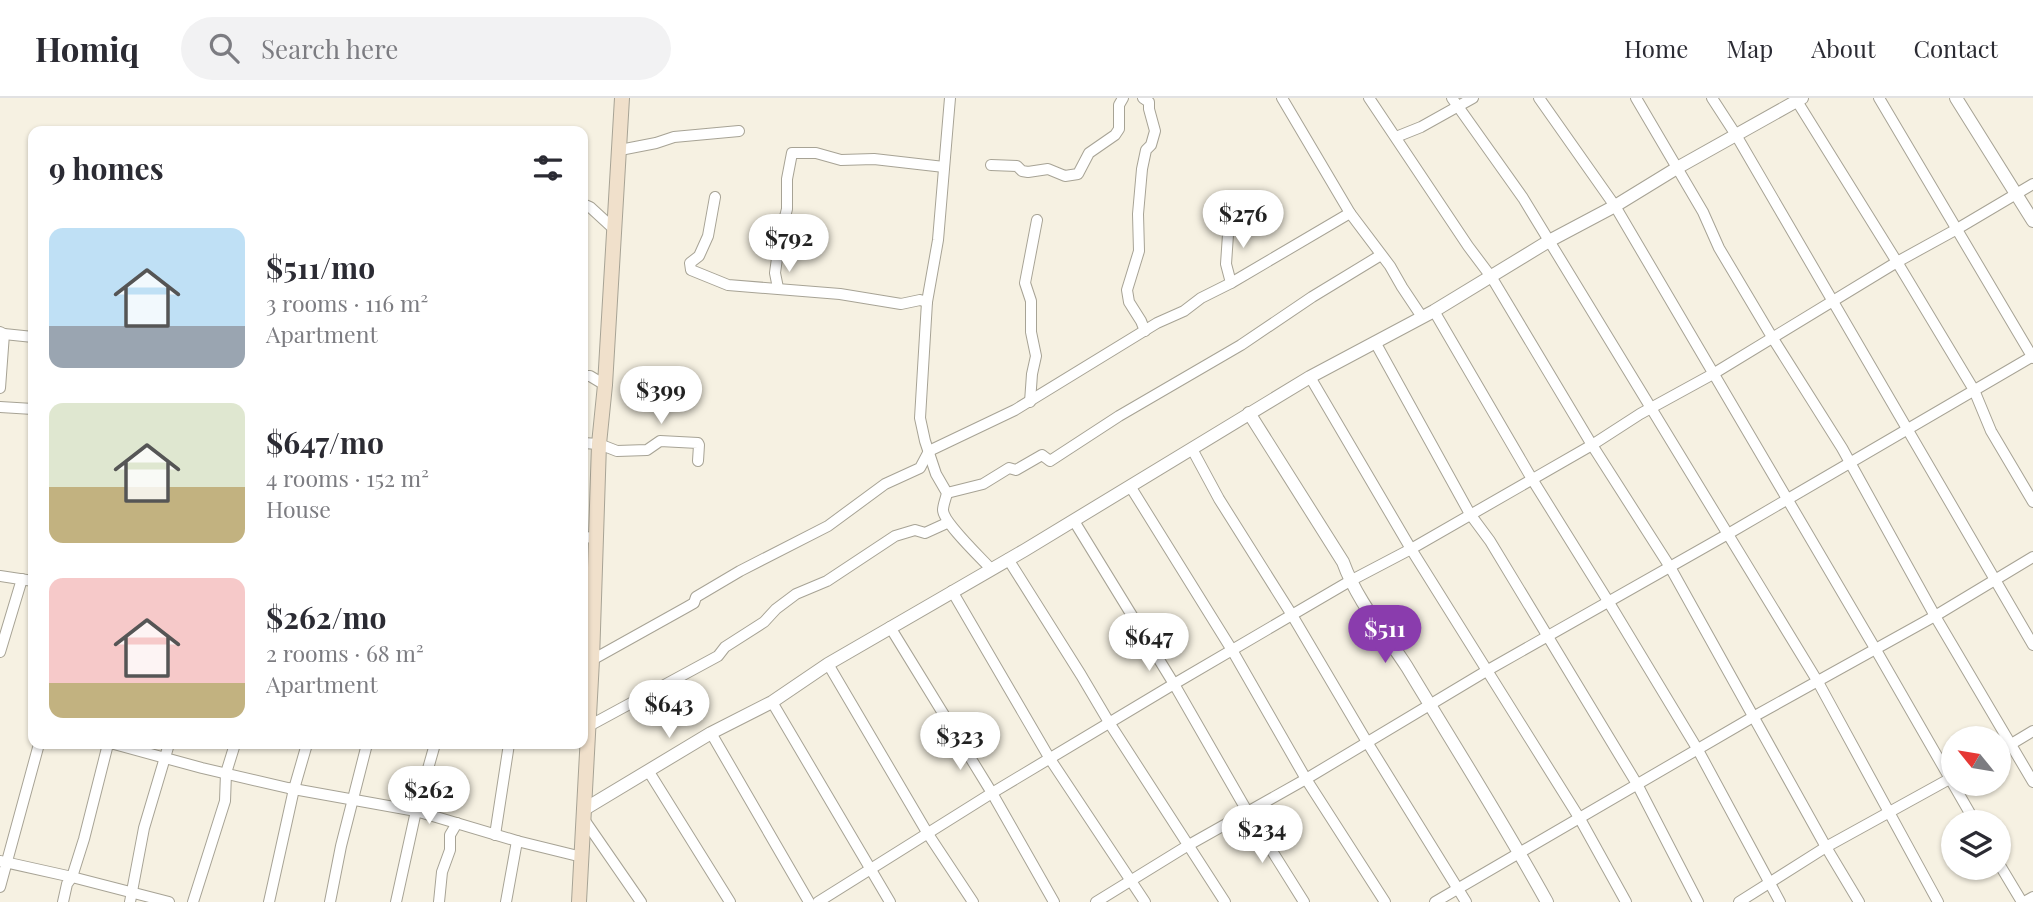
<!DOCTYPE html>
<meta charset="utf-8">
<style>
:root{--surface:#fff;--page:#f2f2f3;--text:#2b2b33;--muted:#7c7c81;--line:#e1e1e2;--accent:#8a3cad}
body{margin:0;font-family:"Playfair Display",serif;background:var(--page);color:var(--text);height:100vh;display:flex;flex-direction:column;font-size:26px;white-space:nowrap}
*{box-sizing:border-box;margin:0}
p{font-size:23px;color:var(--muted)}
.icon{flex:none;width:38px;height:38px;fill:none;stroke:currentColor;stroke-width:2;stroke-linecap:round;stroke-linejoin:round}
.map{position:relative;flex:1;overflow:hidden}
.drawer{position:absolute;left:28px;top:28px;width:560px;height:623px;display:flex;flex-direction:column;background:var(--surface);border-radius:14px;box-shadow:0 2px 5px #0004}
.drawer>*{flex:none}
.needle{width:46px;rotate:300deg}
.fabs{position:absolute;left:1941px;top:628px;display:grid;gap:14px}
.fabs a{display:grid;place-items:center;width:70px;height:70px;border-radius:50%;background:var(--surface);box-shadow:0 2px 5px #0004;font-size:35px}
.price{position:absolute;translate:-50% -60px;padding:0 16px;border-radius:24px;background:#fff;color:#222;font-size:23px;line-height:46px;filter:drop-shadow(0 2px 4px #0008)}
.price::after{content:'';position:absolute;left:50%;top:42px;width:21px;height:16px;margin-left:-10px;background:inherit;clip-path:polygon(0 0,100% 0,50% 100%)}
.price.active{background:var(--accent);color:#fff}
ul{padding:0;list-style:none}
li{display:flex;align-items:center;gap:21px;height:175px;padding:0 21px}
li span{display:grid;place-items:center;flex:none;width:196px;height:140px;border-radius:14px;color:#555}
li>.icon{margin-inline-start:auto}
span .icon{width:84px;height:84px;fill:#fffc;stroke-width:1}
li b{font-size:30px}
h2{display:flex;justify-content:space-between;align-items:center;height:84px;padding:0 21px;font-size:30px}
header{display:flex;align-items:center;gap:42px;box-sizing:border-box;height:98px;padding:0 35px;background:var(--surface);border-bottom:2px solid var(--line)}
header strong{font-size:33px}
nav{display:flex;gap:38px;margin-inline-start:auto;font-size:24px}
.search{width:490px;height:63px;background:var(--page);display:flex;align-items:center;gap:18px;box-sizing:border-box;padding:0 24px;border-radius:38px;color:var(--muted);font-size:26px}
.map>svg:first-child{display:block}
.lines{fill:none;stroke-linecap:round;stroke-linejoin:round}
.minor-casing{stroke:#a7a395;stroke-width:12}
.tertiary-casing{stroke:#a7a395;stroke-width:14}
.secondary-casing{stroke:#a7a395;stroke-width:16}
.minor{stroke:#fff;stroke-width:10}
.tertiary{stroke:#fff;stroke-width:12}
.secondary{stroke:#f0e0cb;stroke-width:14}
</style>
<header>
<strong>Homiq</strong>
<div class="search"><svg class="icon" aria-label="search" viewBox="0 0 24 24"><circle cx="10" cy="10" r="6"/><path d="M15 15l6 6"/></svg>Search here</div>
<nav><a>Home</a><a>Map</a><a>About</a><a>Contact</a></nav>
</header>
<div class="map">
<svg width="2033" height="804" viewBox="0 0 2033 804">
<rect width="100%" height="100%" fill="#f6f1e2"/>
<g class="lines">
<g class="minor-casing">
<g id="minor">
<path d="M950,0l-12,142 -11,62 -7,116 5,23 11,33 11,19c-1,5 -4,12 -4,17 0,12 38,48 48,59"/>
<polyline points="1143,0 1149,4 1149,11 1155,33 1151,47 1146,52 1142,71 1138,116 1139,153 1127,192 1129,204 1141,223 1145,233"/>
<polyline points="1282,0 1350,115 1390,168 1402,189 1422,219"/>
<polyline points="1369,0 1468,148 1492,180 1592,347 1670,469 1826,749 1859,804"/>
<polyline points="1452,0 1523,100 1818,584 1938,804"/>
<polyline points="1539,0 1615,108 1876,552 1975,724"/>
<polyline points="1636,0 1703,114 1719,150 1772,239 1842,350 1935,518 2033,684"/>
<polyline points="1712,0 1736,37 2033,547"/>
<polyline points="1795,0 1897,164 1974,292 1991,333 2033,404"/>
<polyline points="1879,0 2033,260"/>
<polyline points="1396,39 1421,29 1473,0"/>
<polyline points="620,52 656,45 674,39 739,33"/>
<polyline points="991,67 1017,68 1022,73 1028,74 1048,71 1065,78 1078,76 1089,55 1115,37 1119,31 1119,7 1123,0"/>
<polyline points="715,99 708,138 699,158 690,165 691,172 728,187 840,196 901,206 920,202 927,204"/>
<polyline points="583,106 590,109 615,132"/>
<polyline points="1229,122 1226,166 1231,185"/>
<polyline points="778,190 775,175 780,138 787,111 787,81 792,55 816,55 841,62 874,61 944,69"/>
<polyline points="1434,213 1532,381 1608,503 1698,652 1780,804"/>
<polyline points="0,234 4,236 33,239"/>
<polyline points="1375,244 1470,416 1490,443 1637,686 1698,804"/>
<polyline points="583,278 590,278 605,287"/>
<polyline points="1310,279 1411,451 1580,721 1626,804"/>
<polyline points="0,290 4,236"/>
<polyline points="1030,304 1032,276 1036,258 1031,234 1031,203 1025,185 1037,122"/>
<polyline points="0,309 33,311"/>
<polyline points="583,345 599,346 617,353 647,352 660,343 698,345 699,347 698,363"/>
<polyline points="1192,351 1219,401 1292,517 1367,644 1466,804"/>
<polyline points="1130,388 1232,552 1306,681 1385,804"/>
<polyline points="947,395 983,386 1009,370 1016,372 1042,357 1050,363 1119,318 1241,247 1312,199 1381,157"/>
<polyline points="1074,423 1174,586 1247,713 1304,804"/>
<polyline points="583,438 595,441"/>
<polyline points="1008,461 1081,577 1110,626 1225,804"/>
<polyline points="0,478 33,483"/>
<polyline points="952,493 1050,661 1145,804"/>
<polyline points="890,529 992,695 1054,804"/>
<polyline points="0,554 22,481"/>
<polyline points="592,562 687,509 694,505 696,499 740,473 828,428 885,386 920,370 929,353 1015,312 1157,225 1184,213 1201,200 1231,185 1350,115"/>
<polyline points="828,566 928,736 973,804"/>
<polyline points="772,604 890,804"/>
<polyline points="587,629 718,558 725,549 764,524 776,511 796,496 827,483 895,438 915,432 925,435 947,425"/>
<polyline points="711,635 809,804"/>
<polyline points="114,646 202,670 288,690 416,713 517,743 582,759"/>
<polyline points="1998,654 2033,633"/>
<polyline points="649,674 730,804"/>
<polyline points="583,720 641,804"/>
<polyline points="495,737 509,646"/>
<polyline points="0,763 72,779 169,804"/>
<polyline points="1998,764 2022,804"/>
<polyline points="0,789 39,646"/>
<polyline points="63,804 67,786 72,779 84,741 108,646"/>
<polyline points="130,804 144,730 169,646"/>
<polyline points="193,804 225,703 226,675 235,646"/>
<polyline points="269,804 294,691 307,646"/>
<polyline points="330,804 341,748 367,646"/>
<polyline points="396,804 416,713 435,646"/>
<polyline points="439,804 442,774 450,752 450,737 457,725"/>
<polyline points="506,804 517,743"/>
<polyline points="818,804 992,695 1174,586 1350,483 1411,451 1592,347 1640,316 1713,276 1897,164 1957,131 2033,86"/>
<polyline points="1096,804 1187,748 1306,681 1488,572 1728,436 2033,258"/>
<polyline points="1435,804 1753,619 1935,518 2033,459"/>
<polyline points="1739,804 1826,749 1953,679"/>
<polyline points="2024,804 2033,799"/>
</g>
</g>
<g class="tertiary-casing">
<g id="tertiary">
<polyline points="1956,0 2033,123"/>
<path d="M1249,315l94,149c14,39 42,71 64,105 47,78 96,155 140,235"/>
<polyline points="583,712 711,635 772,604 828,566 1025,452 1310,279 1434,213 1549,143 1615,108 1677,70 1802,0"/>
</g>
</g>
<g class="secondary-casing">
<polyline id="secondary" points="579,804 592,562 599,346 605,287 622,0"/>
</g>
<use href="#minor" class="minor"/>
<use href="#tertiary" class="tertiary"/>
<use href="#secondary" class="secondary"/>
</g>
</svg>
<div class="fabs">
<a><svg class="needle" viewBox="-14 -14 28 28"><path d="M0-13l5 13h-10z" fill="#e53935"/><path d="M0 13l5-13h-10z" fill="#7c7c81"/></svg></a>
<a><svg class="icon" aria-label="layers" viewBox="0 0 24 24"><path d="M12 4l9 5-9 5-9-5zM3 14l9 5 9-5"/></svg></a>
</div>
<b class="price" style="left:1243px;top:152px">$276</b>
<b class="price" style="left:789px;top:176px">$792</b>
<b class="price" style="left:661px;top:328px">$399</b>
<b class="price active" style="left:1385px;top:567px">$511</b>
<b class="price" style="left:1149px;top:575px">$647</b>
<b class="price" style="left:669px;top:642px">$643</b>
<b class="price" style="left:960px;top:674px">$323</b>
<b class="price" style="left:429px;top:728px">$262</b>
<b class="price" style="left:1262px;top:767px">$234</b>
<section class="drawer">
<h2>9 homes<svg class="icon" aria-label="filters" viewBox="0 0 24 24"><path d="M4 7h16M4 17h16"/><circle cx="9" cy="7" r="2"/><circle cx="15" cy="17" r="2"/></svg></h2>
<ul>
<li><span style="background:linear-gradient(#bfe0f5 70%,#9aa5b1 0)"><svg class="icon" aria-label="home" viewBox="0 0 24 24"><path d="M3 11l9-7 9 7M6 9v11h12V9"/></svg></span><div><b>$511/mo</b><p>3 rooms · 116 m²</p><p>Apartment</p></div></li>
<li><span style="background:linear-gradient(#dfe7d0 60%,#c2b280 0)"><svg class="icon" aria-label="home" viewBox="0 0 24 24"><path d="M3 11l9-7 9 7M6 9v11h12V9"/></svg></span><div><b>$647/mo</b><p>4 rooms · 152 m²</p><p>House</p></div></li>
<li><span style="background:linear-gradient(#f6c9c9 75%,#c2b280 0)"><svg class="icon" aria-label="home" viewBox="0 0 24 24"><path d="M3 11l9-7 9 7M6 9v11h12V9"/></svg></span><div><b>$262/mo</b><p>2 rooms · 68 m²</p><p>Apartment</p></div></li>
</ul>
</section>
</div>
